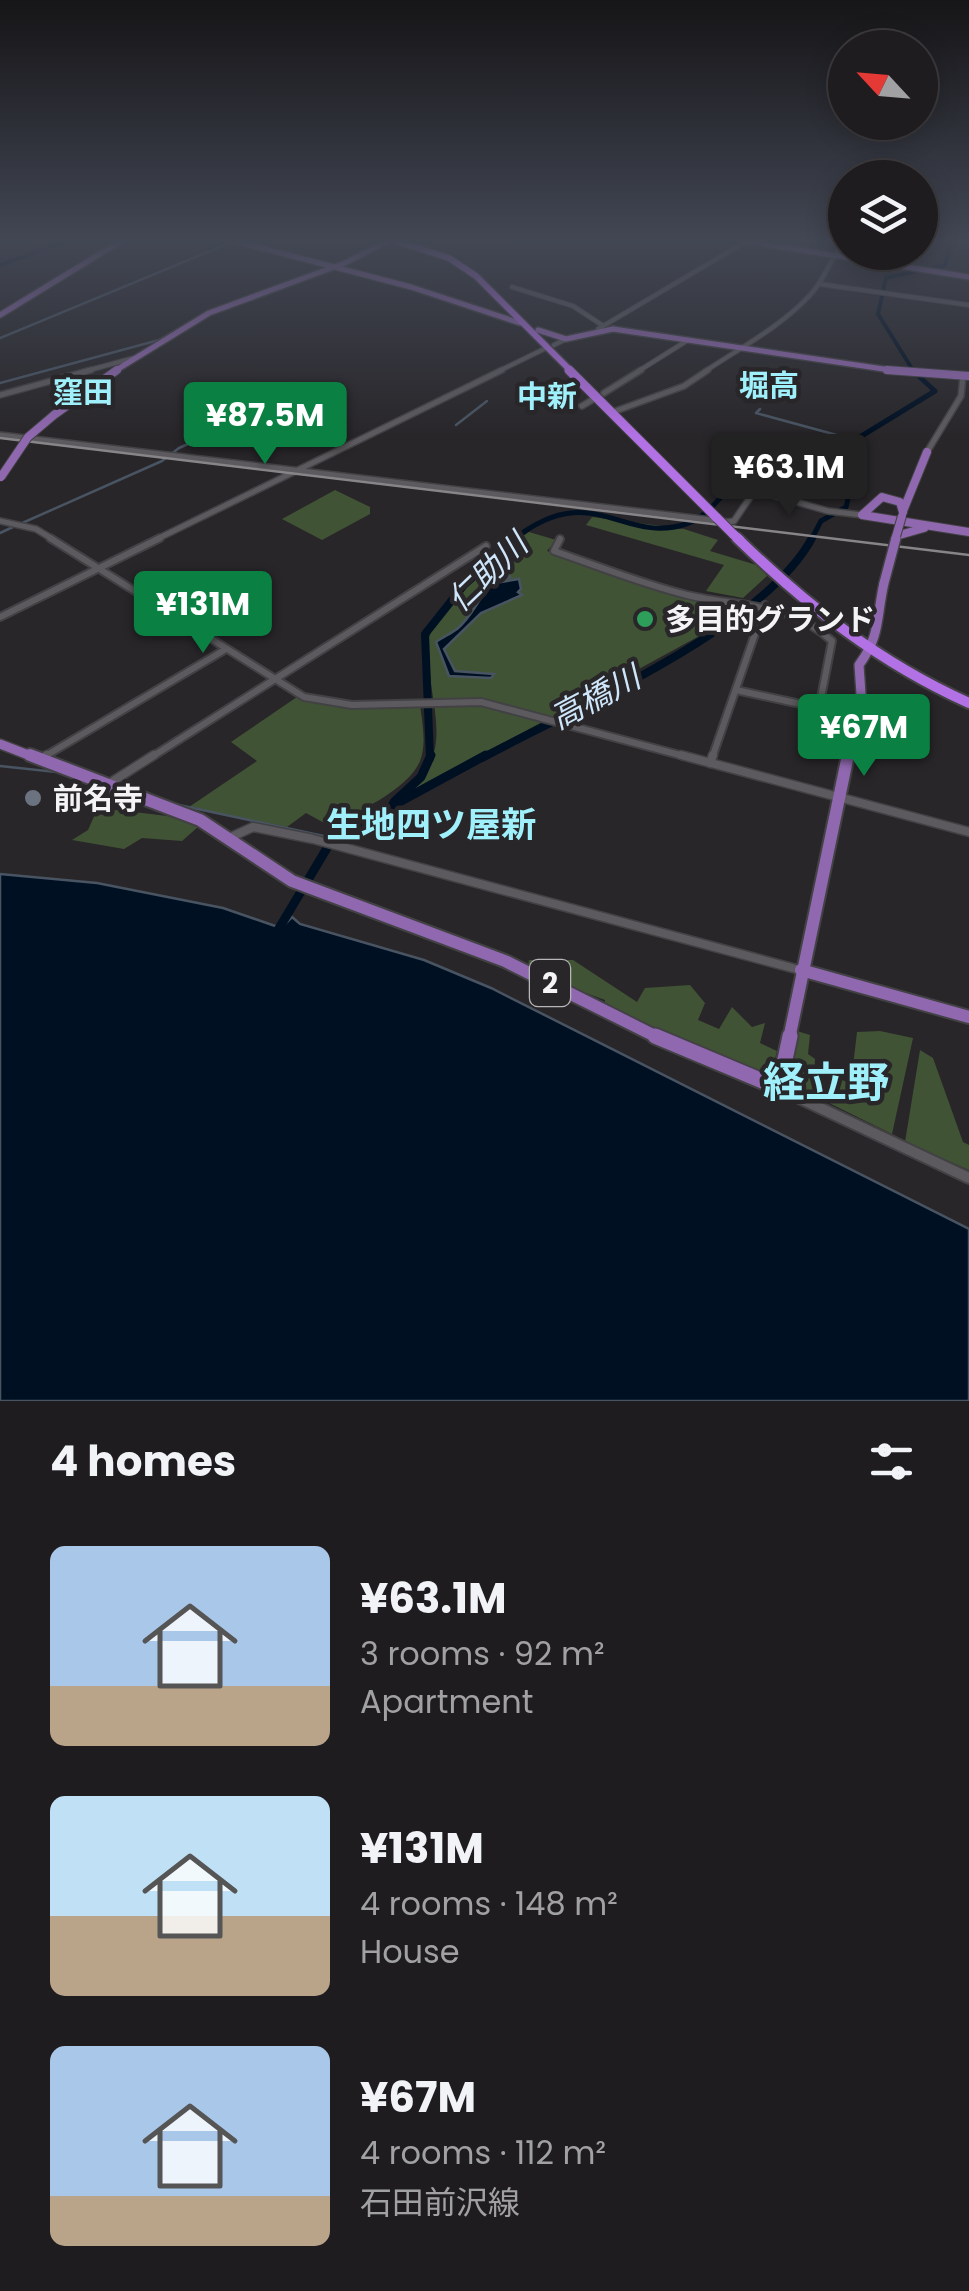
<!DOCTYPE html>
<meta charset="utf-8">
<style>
:root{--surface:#1e1c1f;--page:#262528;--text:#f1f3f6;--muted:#a1a1a4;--line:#3c3a3d;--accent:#0b8043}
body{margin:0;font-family:Poppins,"Noto Sans JP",sans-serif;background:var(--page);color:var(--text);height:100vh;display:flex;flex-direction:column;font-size:38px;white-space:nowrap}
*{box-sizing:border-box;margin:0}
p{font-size:32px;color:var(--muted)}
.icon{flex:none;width:55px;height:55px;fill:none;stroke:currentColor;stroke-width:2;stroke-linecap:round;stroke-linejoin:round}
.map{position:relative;height:1401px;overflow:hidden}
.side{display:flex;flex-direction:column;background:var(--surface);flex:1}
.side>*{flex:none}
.needle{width:65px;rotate:296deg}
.buttons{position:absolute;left:828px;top:30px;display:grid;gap:20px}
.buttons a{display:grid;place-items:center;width:110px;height:110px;border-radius:50%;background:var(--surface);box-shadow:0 5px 25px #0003,0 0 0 2px var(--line);font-size:50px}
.price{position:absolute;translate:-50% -85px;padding:0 22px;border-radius:10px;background:var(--accent);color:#fff;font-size:32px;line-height:65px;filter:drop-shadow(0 2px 5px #0008)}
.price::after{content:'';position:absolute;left:50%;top:60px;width:30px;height:22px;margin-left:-15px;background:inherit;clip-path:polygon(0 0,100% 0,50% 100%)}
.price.on{background:#222;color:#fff}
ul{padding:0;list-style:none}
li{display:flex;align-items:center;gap:30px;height:250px;padding:0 50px}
li span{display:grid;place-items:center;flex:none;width:280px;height:200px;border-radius:15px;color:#555}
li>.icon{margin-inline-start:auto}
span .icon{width:120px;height:120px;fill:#fffc;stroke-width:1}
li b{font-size:42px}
h2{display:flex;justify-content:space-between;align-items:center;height:120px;padding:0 50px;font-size:42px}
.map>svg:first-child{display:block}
.green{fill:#415335}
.water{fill:#001023;stroke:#495462;stroke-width:2.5}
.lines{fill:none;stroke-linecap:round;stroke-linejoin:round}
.stream{stroke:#495462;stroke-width:2.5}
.river-far3{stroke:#001023;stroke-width:4}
.river-far2{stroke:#001023;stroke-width:5}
.river-far1{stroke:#001023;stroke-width:8}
.river{stroke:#001023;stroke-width:9}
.minor-far4-casing{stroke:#424144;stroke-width:6}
.minor-far3-casing{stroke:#424144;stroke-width:8}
.minor-far2-casing{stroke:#424144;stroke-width:10}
.minor-far1-casing{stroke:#424144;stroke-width:11}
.minor-casing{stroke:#424144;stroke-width:14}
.major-far4-casing{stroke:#424144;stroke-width:8}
.major-far3-casing{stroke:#424144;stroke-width:10}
.major-far2-casing{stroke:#424144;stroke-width:12}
.major-far1-casing{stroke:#424144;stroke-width:16}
.major-casing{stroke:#424144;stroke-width:19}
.highway-far2-casing{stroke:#424144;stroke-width:9}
.highway-far1-casing{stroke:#424144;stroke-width:11}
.highway-casing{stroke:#424144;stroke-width:14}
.minor-far4{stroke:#5c5a5e;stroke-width:4}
.minor-far3{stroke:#5c5a5e;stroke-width:5}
.minor-far2{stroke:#5c5a5e;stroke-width:6}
.minor-far1{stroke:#5c5a5e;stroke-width:8}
.minor{stroke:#5c5a5e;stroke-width:10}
.major-far4{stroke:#9068b0;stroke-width:5}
.major-far3{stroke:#9068b0;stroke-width:8}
.major-far2{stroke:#9068b0;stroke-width:9}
.major-far1{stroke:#9068b0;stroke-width:12}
.major{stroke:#9068b0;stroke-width:15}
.highway-far2{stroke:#b371e6;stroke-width:6}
.highway-far1{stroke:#b371e6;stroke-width:9}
.highway{stroke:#b371e6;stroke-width:10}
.rail{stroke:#878588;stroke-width:2.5}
.major-bridge-far1-casing{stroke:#424144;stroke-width:10;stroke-linecap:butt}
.major-bridge-casing{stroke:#424144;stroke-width:12;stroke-linecap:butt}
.highway-bridge-casing{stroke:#424144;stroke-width:11;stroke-linecap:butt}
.major-bridge-far1{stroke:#9068b0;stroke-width:8}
.major-bridge{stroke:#9068b0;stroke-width:9}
.highway-bridge{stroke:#b371e6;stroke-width:9}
.leisure-dot{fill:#2e9e5b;stroke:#282629;stroke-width:4}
.worship-dot{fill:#6b7280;stroke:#282629;stroke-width:4}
.labels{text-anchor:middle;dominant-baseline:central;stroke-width:9;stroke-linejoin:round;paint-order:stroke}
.shield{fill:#282629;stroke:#b7b6b8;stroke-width:2.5}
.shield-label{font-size:28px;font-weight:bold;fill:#f4f3f6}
.far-quarter-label{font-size:30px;font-weight:bold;fill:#9ff0fb;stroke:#282629}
.poi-label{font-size:30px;font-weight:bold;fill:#f4f3f6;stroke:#282629;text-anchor:start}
.water-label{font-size:32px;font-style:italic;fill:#cee5fa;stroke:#282629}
.quarter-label{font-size:35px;font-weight:bold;fill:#9ff0fb;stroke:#282629}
.near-quarter-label{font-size:42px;font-weight:bold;fill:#9ff0fb;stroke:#282629}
</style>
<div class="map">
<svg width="969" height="1401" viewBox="0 0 969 1401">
<rect width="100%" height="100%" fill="#282629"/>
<g class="green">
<polygon points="335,490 370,507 370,514 322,540 282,519"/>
<polygon points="592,517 684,529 718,540 710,551 760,566 767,576 743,598 706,591 724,565 586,525"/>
<path d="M529,532l27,8 -9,11 137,45 64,8 -25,19 -315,172c35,-39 31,-59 23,-111 -1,-13 -5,-27 -4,-39 5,-32 74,-96 102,-113z"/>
<path d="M297,697l44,10 79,-3c2,18 7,39 0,57 -12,29 -65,53 -92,64l-22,-12 -19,14 -98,-20 68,-46 -26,-19z"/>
<polygon points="118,810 167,816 199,826 182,841 142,838 124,849 72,840 88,830 96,812"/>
<polygon points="529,960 573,960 637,1002 645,988 690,985 705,1003 698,1020 719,1029 732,1007 752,1027 765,1023 760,1043 777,1051 767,1089 603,1017 605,1000 578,990 572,999 528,966"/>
<path d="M797,1031l13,4 -2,19 7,5 -1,23 8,6 -1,12c-32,-14 -29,-39 -24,-69z"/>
<polygon points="880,1031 913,1038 892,1134 827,1102 832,1077 851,1083 857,1032"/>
<polygon points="920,1050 933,1058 963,1142 969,1145 969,1170 905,1142"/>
</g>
<g class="water">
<path d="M504,575l7,2 -11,2 1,3 18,-3 2,10 -3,3 4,3 -41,18 -37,36 11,22 39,3 -3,4 -42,-2 -13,-34c7,-5 14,-8 21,-13 19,-15 26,-45 47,-54z"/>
<polygon points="0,874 97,883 223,908 281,928 292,917 300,924 424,960 491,988 969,1229 969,1401 0,1401"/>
</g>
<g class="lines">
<g class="stream">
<polyline points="0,338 232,242"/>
<polyline points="0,383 159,340 188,323"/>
<polyline points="760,409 756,413 855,440"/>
<polyline points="456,425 487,401"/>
<polyline points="20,524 162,461 179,448 230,425 224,411 291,383"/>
<polyline points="0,533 13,527"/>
<polyline points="0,766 56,772"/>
<polyline points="127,785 148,793"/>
<polyline points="179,805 333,838"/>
</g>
<g class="river-far3">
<polyline points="0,265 67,241"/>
<polyline points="914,372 878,314 886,278 945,265 951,241"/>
</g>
<g class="river-far2">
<path d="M513,540c79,-63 109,5 173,-16 18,-6 30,-21 42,-35"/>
<polyline points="811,540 821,521 846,507 857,462 855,440 935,391 912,370"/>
</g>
<g class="river-far1">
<polyline points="430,758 425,634 464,585 516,538"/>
<path d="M482,758c93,-50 282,-130 330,-220"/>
</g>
<g class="river">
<polyline points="394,802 421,777 431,755"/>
<polyline points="278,930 333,838 486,755"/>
</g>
<g class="minor-far4-casing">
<g id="minor-far4">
<polyline points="819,284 969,305"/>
<polyline points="512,287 573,306 602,325"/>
<polyline points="598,329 747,241"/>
<polyline points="554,345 566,339"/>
<polyline points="82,372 134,358"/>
<polyline points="497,372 544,349"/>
<polyline points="637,372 688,340"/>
<path d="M704,372c36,-24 78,-46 107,-78 15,-16 19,-37 34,-52"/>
</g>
</g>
<g class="minor-far3-casing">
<g id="minor-far3">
<polyline points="604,393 641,370"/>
<polyline points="0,395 91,370"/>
<polyline points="582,406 592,400"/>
<polyline points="613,412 684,386 708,370"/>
<polyline points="0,435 728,522 734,521 755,490 828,511 862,515"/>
<polyline points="927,452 961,396 963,376"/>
<polyline points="0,521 36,529 54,540"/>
<polyline points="155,540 502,370"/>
</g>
</g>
<g class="minor-far2-casing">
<g id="minor-far2">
<polyline points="50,538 304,697 352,705 481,702 691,758"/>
<path d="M560,539l-6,12c44,15 88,33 133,44 54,13 101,6 145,46l-13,67 36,12"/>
<polyline points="0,617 160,538"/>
<polyline points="736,690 819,708"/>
<polyline points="42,758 226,649"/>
<polyline points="150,758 486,546"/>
<polyline points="712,758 765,605"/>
</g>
</g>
<g class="minor-far1-casing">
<g id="minor-far1">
<polyline points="681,755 969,832"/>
<polyline points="42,758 47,755"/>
<polyline points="710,763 713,755"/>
<polyline points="110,783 154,755"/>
<polyline points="229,838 253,827 313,839 800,970"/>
</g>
</g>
<g class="minor-casing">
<polyline id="minor" points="780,1089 969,1178"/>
</g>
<g class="major-far4-casing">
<g id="major-far4">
<polyline points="235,241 411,287 520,323"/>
<polyline points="745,241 969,277"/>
<polyline points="0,315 121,241"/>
<polyline points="538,330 566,339 613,329 904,372"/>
<polyline points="113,372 209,313 345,263 388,241"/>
</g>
</g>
<g class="major-far3-casing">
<g id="major-far3">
<polyline points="887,370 969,376"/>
<polyline points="54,415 117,370"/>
<polyline points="903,511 927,452"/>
<polyline points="903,512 900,502 882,497 862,515 969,532"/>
<polyline points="896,536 924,528"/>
</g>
</g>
<g class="major-far2-casing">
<g id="major-far2">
<polyline points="0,744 36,758"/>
<path d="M848,758l13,-64 -2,-29c22,-30 17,-47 25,-82"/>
</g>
</g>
<g class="major-far1-casing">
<g id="major-far1">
<polyline points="30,755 200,820 292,881 505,961 661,1039"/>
<polyline points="801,970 969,1017"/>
<polyline points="789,1039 848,755"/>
</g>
</g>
<g class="major-casing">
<polyline id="major" points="655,1036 779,1088 790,1036"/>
</g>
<g class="highway-far2-casing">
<polyline id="highway-far2" points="396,241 449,258 476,276 572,372"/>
</g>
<g class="highway-far1-casing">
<g id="highway-far1">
<polyline points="569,370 717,518"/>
<polyline points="733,534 740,540"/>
</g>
</g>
<g class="highway-casing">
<path id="highway" d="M737,538c70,68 143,125 232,165"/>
</g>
<use href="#minor-far4" class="minor-far4"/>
<use href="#minor-far3" class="minor-far3"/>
<use href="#minor-far2" class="minor-far2"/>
<use href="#minor-far1" class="minor-far1"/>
<use href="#minor" class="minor"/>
<use href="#major-far4" class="major-far4"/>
<use href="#major-far3" class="major-far3"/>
<use href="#major-far2" class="major-far2"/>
<use href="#major-far1" class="major-far1"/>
<use href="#major" class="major"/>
<use href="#highway-far2" class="highway-far2"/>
<use href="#highway-far1" class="highway-far1"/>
<use href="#highway" class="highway"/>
<polyline class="rail" points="0,438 969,555"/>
<g class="major-bridge-far1-casing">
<g id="major-bridge-far1">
<polyline points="1,477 28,437 54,415"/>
<polyline points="895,540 902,516"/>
</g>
</g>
<g class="major-bridge-casing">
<polyline id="major-bridge" points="884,583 896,538"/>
</g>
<g class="highway-bridge-casing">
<polyline id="highway-bridge" points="717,518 733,534"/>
</g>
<use href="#major-bridge-far1" class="major-bridge-far1"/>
<use href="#major-bridge" class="major-bridge"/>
<use href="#highway-bridge" class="highway-bridge"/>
</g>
<linearGradient id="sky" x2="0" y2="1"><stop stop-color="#161517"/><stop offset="0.55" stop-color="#424754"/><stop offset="1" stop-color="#424754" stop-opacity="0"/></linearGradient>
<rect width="969" height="437" fill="url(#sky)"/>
<circle class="leisure-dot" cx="645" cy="619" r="10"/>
<circle class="worship-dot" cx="33" cy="798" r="10"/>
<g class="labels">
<rect class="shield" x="530" y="960" width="40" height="46" rx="8"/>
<g class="shield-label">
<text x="550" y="983">2</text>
</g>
<g class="far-quarter-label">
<text x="769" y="385">堀高</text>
<text x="83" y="392">窪田</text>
<text x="547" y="396">中新</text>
</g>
<g class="poi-label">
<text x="665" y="619">多目的グランド</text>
<text x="53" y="798">前名寺</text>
</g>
<g class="water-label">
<text transform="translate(487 572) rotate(-44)">仁助川</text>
<text transform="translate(595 697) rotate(-28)">高橋川</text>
</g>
<g class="quarter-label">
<text x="431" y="824">生地四ツ屋新</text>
</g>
<g class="near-quarter-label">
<text x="826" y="1082">経立野</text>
</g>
</g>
</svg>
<div class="buttons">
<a><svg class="needle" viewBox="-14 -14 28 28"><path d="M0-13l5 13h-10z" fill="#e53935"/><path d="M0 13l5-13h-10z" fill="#a1a1a4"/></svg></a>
<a><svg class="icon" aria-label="layers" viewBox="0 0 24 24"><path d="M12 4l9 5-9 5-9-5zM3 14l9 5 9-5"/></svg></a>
</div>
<b class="price" style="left:265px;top:467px">¥87.5M</b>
<b class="price on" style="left:789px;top:519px">¥63.1M</b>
<b class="price" style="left:203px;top:656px">¥131M</b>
<b class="price" style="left:864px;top:779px">¥67M</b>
</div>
<section class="side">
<h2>4 homes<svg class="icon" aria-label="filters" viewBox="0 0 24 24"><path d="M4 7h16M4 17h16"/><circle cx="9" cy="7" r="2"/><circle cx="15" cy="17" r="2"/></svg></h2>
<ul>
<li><span style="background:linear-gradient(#a9c7e8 70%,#b9a48a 0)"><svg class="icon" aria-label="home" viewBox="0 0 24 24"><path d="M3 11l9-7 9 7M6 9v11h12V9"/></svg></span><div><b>¥63.1M</b><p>3 rooms · 92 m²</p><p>Apartment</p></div></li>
<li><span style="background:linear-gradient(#bfe0f5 60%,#b9a48a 0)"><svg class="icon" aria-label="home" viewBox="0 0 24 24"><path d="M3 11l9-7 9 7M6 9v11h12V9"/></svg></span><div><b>¥131M</b><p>4 rooms · 148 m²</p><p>House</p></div></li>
<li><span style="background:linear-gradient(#a9c7e8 75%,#b9a48a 0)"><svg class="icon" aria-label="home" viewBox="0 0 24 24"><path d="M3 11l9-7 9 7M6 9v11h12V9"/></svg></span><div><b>¥67M</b><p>4 rooms · 112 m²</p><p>石田前沢線</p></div></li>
</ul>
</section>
